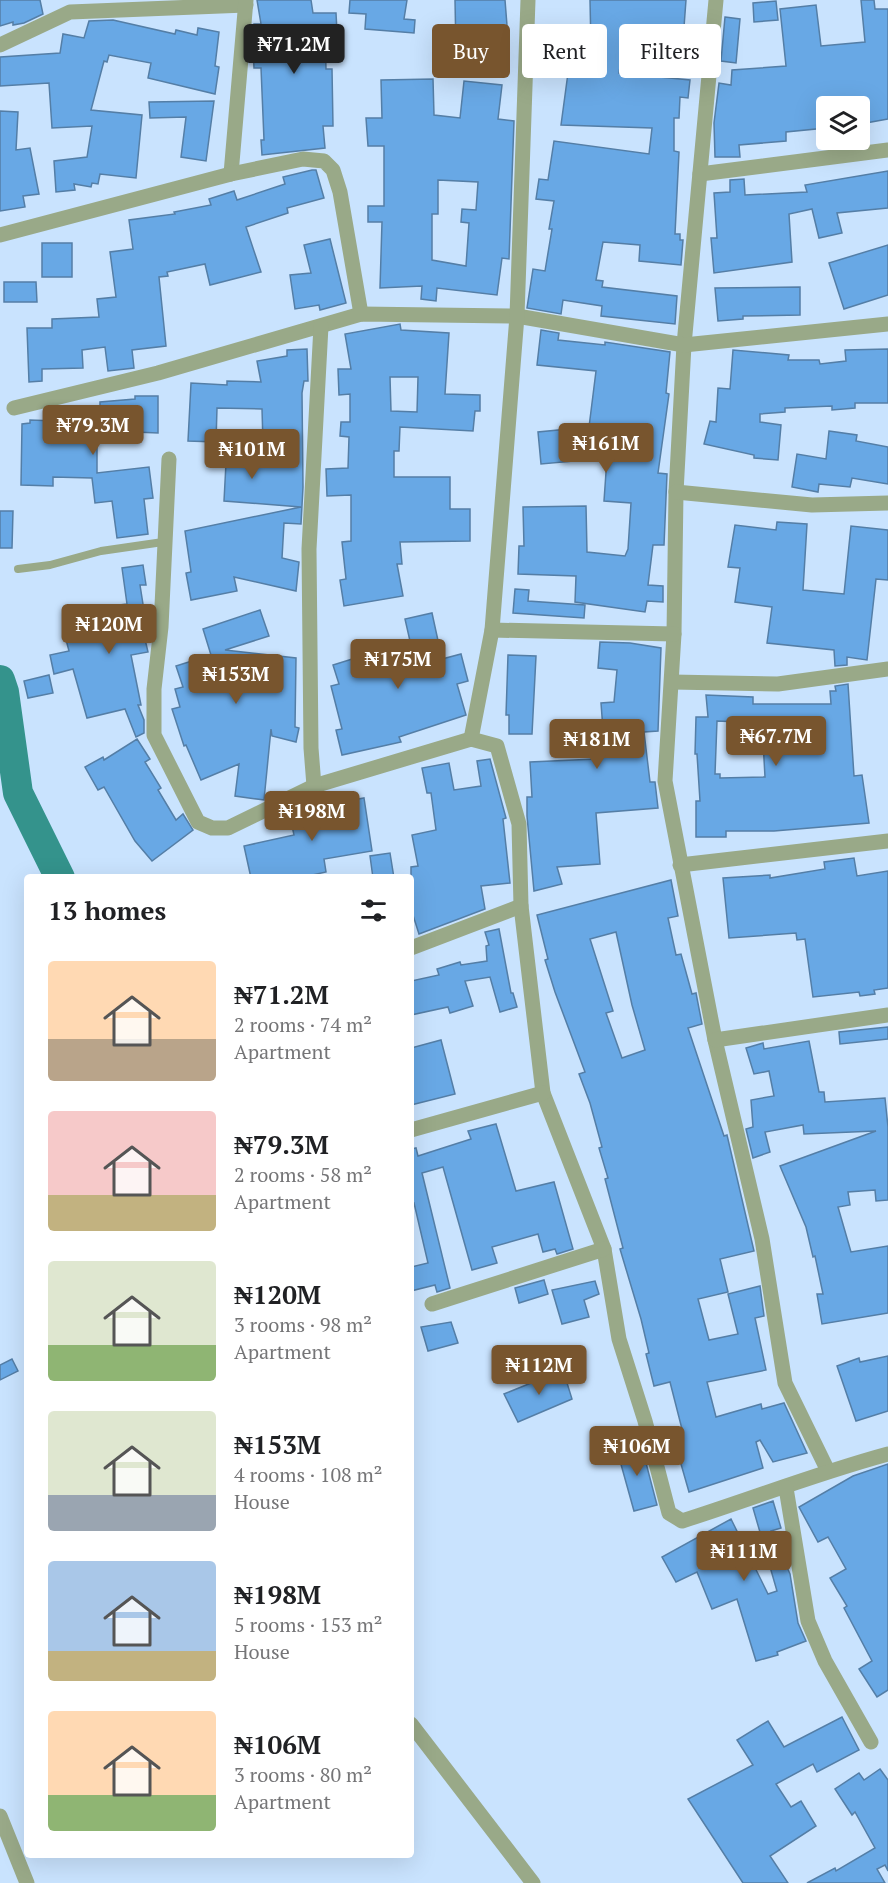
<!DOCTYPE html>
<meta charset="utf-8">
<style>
:root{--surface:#fff;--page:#f2f2f2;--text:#202124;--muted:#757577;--accent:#78552e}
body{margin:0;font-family:"PT Serif",serif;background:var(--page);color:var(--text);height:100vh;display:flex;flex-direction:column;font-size:22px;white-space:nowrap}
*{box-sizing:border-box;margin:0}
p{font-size:20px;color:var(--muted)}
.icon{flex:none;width:33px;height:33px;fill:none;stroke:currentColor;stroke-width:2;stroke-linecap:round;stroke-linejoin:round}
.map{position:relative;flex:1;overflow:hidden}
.details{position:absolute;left:24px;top:874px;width:390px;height:984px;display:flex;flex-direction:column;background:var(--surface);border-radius:6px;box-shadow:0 6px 24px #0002}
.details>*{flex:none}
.guide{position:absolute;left:432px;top:24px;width:366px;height:54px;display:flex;gap:12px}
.controls{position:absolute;left:816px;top:96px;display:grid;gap:12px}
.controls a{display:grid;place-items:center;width:54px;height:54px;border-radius:6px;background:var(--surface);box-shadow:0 6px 24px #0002;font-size:30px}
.price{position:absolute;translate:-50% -51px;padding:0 14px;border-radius:6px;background:var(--accent);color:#fff;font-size:20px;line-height:39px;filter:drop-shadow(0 2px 3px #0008)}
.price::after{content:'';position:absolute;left:50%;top:36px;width:18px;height:14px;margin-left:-9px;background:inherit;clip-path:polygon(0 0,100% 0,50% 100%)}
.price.on{background:#222;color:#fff}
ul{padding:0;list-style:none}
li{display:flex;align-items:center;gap:18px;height:150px;padding:0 24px}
li span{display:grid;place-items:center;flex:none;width:168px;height:120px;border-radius:6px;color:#555}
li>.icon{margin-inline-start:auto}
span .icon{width:72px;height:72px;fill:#fffc;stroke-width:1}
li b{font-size:26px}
h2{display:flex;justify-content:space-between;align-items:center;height:72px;padding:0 24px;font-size:26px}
.tag{padding:0 21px;border-radius:6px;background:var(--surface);box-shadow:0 6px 24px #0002;font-size:21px;line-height:54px}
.tag.on{background:var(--accent);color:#fff}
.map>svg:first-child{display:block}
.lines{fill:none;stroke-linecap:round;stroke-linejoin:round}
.river{stroke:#34938c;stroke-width:30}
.building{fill:#68a8e5;stroke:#547ea6;stroke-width:1.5;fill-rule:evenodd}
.lane{stroke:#99a988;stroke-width:8}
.street{stroke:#99a988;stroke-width:15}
</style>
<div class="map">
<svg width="888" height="1883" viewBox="0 0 888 1883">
<rect width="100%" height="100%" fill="#c9e3fe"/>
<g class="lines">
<polyline class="river" points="0,680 4,692 18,793 60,878"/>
</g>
<g class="building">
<polygon points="0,0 40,0 43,14 24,23 13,25 13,22 0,26"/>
<polygon points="257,0 311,0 313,13 336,13 337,32 325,32 326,69 332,69 333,126 323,126 325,148 262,155 261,140 264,140 261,68 254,68 253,47 254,24 261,24"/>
<polygon points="350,0 407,0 404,19 415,20 414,33 365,29 366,14 349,13"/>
<polygon points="455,0 505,0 509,51 456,51"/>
<polygon points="590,0 686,0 684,27 692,28 689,57 623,48 619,73 690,80 688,98 680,97 679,118 674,118 674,151 679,152 675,234 680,234 680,240 683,240 681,265 639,261 640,245 603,242 596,280 603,281 602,287 677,296 675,324 601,316 602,306 563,300 561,314 527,308 533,269 545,271 552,229 549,229 554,201 536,199 539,179 548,180 554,141 649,154 652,128 561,125 568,73 559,71 564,43 591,47"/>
<polygon points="861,0 874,0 875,9 888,9 888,119 860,124 860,106 826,106 826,128 786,132 786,141 739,145 740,157 715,157 714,123 719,83 731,85 732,70 786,66 780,9 816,5 821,46 865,42"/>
<polygon points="776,1 778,20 754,22 753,3"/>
<polygon points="725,17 740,19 736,63 721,61"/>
<polygon points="113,20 175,34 176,30 197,35 198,28 219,32 215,66 219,67 215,94 148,78 151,63 109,55 107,62 104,61 91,110 142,115 136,178 100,174 98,184 92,183 91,187 74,184 75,190 56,192 54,161 87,157 92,126 52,128 49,83 0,86 0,57 60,53 63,34 84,38 89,21"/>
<path d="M433,79l1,36 26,3 4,-37 38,4 -4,34 16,2 -5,138 -7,-1 -5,37 -60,-7 -1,13 -15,-2 1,-13 -42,2 2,-66h-14v-16h16v-60h-16l-2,-28h16l-1,-38zM438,180l40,2 -2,28 -14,-1 -1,13 8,1 -3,43 -34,-6v-46h6z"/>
<polygon points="214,101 206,161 181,157 186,117 150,118 149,102"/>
<polygon points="0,111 18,112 16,150 30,148 39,194 23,196 25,207 0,211"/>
<polygon points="312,170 316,170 324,198 287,208 288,213 246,227 261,272 210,285 205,264 167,272 168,276 159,277 166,346 132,350 134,368 108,371 105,347 82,350 83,368 42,369 42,381 29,382 27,328 52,328 52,319 99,317 97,299 116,297 110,252 133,249 129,220 175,214 174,212 211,205 209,199 234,191 237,200 285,184 283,177"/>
<polygon points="888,171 888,208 837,213 842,233 819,238 812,209 789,214 792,262 714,273 711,238 717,238 714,193 730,192 730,180 744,179 745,195 807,192 805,185"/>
<polygon points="330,239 346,303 320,310 319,305 295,309 290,275 311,273 304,245"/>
<rect x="42" y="243" width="30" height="34"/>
<polygon points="888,245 888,295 844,309 829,263"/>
<polygon points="4,282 36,282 37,302 4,302"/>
<polygon points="800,287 800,315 743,316 743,319 718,321 715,288"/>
<path d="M400,324l1,6 48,3 -4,61 35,1v16h-5l-2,20 -73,-4 -1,24h-5v26h56v32h20v32l-70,1 2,22h-5l6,32 -59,10 -4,-26 6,-1 -4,-37 9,-1v-46l-24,1 -1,-27 22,-1 1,-31 -9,-1 1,-14h9v-28l-11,1 -1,-26h13l-6,-35zM390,377h28l-1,35 -26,-1z"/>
<polygon points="541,330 559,333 558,340 605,345 605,342 670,352 666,393 669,394 658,473 667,474 664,545 653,545 648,585 663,586 663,602 647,601 645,612 575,602 576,576 518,574 519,546 524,546 523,507 586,506 587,552 625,556 628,549 631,503 604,501 607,458 541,464 538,432 589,427 596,371 537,365"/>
<polygon points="307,349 308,381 304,381 302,393 303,487 301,524 284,523 282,558 299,562 296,591 234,577 237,591 191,600 186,573 191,572 185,531 301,507 224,501 227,444 259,446 259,443 263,443 262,409 217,408 216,442 188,441 191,383 227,385 227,381 261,382 257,361 287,356 287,350"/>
<polygon points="888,349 888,403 855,403 855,408 832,410 832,406 785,408 785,412 760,414 760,422 781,425 778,460 754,458 754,455 704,444 710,421 716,422 718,388 730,389 733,350 789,355 788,360 819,360 820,364 846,361 845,350"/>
<polygon points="135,396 158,396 158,433 135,432 135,427 97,429 97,473 149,467 153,498 144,499 148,534 117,538 112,501 95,503 92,478 53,477 53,486 21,485 22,424 30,423 30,420 57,421 56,408 100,406 100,402 135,399"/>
<polygon points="829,431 857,435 856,441 888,447 888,484 852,478 850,487 819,484 818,492 792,487 797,454 826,459"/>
<polygon points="0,511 13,511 12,548 0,548"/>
<polygon points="777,522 807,524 803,590 844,594 851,526 888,530 888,580 876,579 867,660 847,657 847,665 835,666 834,650 767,643 772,607 735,602 740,568 728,567 735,525 776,530"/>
<polygon points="143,565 146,585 140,585 145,617 140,618 148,652 131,655 141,705 138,705 144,720 144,733 136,737 125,709 87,718 73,669 54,674 50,655 69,651 64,632 91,625 89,609 127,604 122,568"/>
<polygon points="515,589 529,590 528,601 585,605 584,618 513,613"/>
<polygon points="260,610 269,636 225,650 296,658 295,727 299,728 296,742 272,736 271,729 264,800 235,796 239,764 201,780 186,745 184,746 172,709 180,707 175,689 183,687 176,666 211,655 203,629"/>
<polygon points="432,613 442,659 461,654 468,681 457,684 466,715 399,737 401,742 342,755 336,730 342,729 331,686 339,684 333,665 410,641 405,619"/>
<polygon points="600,642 630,643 661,648 658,731 644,732 650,782 655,782 658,808 596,813 600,864 557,867 562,884 534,891 527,816 527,797 532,797 530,762 596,759 594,744 604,743 601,703 614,702 617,670 598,668"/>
<polygon points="508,655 536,656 532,734 509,734 509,715 506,715"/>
<polygon points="49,675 53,693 28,698 24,681"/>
<path d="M848,684l6,92 8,-1 7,48 -95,8h-48v6h-30v-36h4l-3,-47h-2l1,-37h12l-2,-22 47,2v7h78l-1,-13h6l-1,-5zM717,721l45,2 3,54 -45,1v-4h-5z"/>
<polygon points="137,739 150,759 145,762 161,788 158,790 176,820 183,814 193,830 152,861 135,841 104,787 98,790 85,767 103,757 104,760"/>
<polygon points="490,759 506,818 503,819 510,883 481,886 485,909 419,934 411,909 411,867 418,866 412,835 436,830 431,793 427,793 422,768 449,763 454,790 481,786 477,761"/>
<polygon points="364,798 372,851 324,859 326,872 299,878 251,878 244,846 294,835 289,812"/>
<polygon points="390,853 394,878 373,878 370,856"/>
<polygon points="854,858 857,876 888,871 888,988 874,990 875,994 860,996 859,992 813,997 805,939 797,940 796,933 729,938 723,878 770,875 770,878 825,869 824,862"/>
<path d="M671,880l7,36 -10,2 8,37 5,-1 11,40 4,-1 6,31 -14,4 36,108 3,-1 27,116 -34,8 8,33 -30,7 11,41 29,-6 -10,-40 32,-8 4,30 -9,2 11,52 -59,12 9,35 45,-13 1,5 22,-6 23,50 -34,9 -13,-22 -4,2 7,26 -74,24 -16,-56 10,-3 -13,-51 -16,4 -8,-32 3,-1 -8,-34 -21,-70 3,-1 -18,-69 3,-1 -9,-30 3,-1 -12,-44 -11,-29 6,-2 -30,-80 -10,-32 3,-1 -11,-44zM616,932l16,73 13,45 -23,8 -16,-45 7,-2 -23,-72z"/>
<polygon points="499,929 511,993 513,993 517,1007 500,1012 490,977 465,981 473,1006 450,1013 448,1007 411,1015 411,981 439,975 437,969 460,962 461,965 487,961 486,946 489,945 485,932"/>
<polygon points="888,1027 888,1039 840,1044 839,1032"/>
<polygon points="441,1040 455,1094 411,1105 411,1048"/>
<polygon points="809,1041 819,1092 824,1092 825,1102 885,1098 888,1127 888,1200 876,1201 875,1190 848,1192 850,1205 838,1207 851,1252 888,1246 888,1313 822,1324 817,1294 823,1294 815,1256 813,1257 806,1227 780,1166 876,1131 804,1134 803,1125 765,1132 770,1152 753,1158 746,1129 753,1127 751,1100 774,1096 769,1071 754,1074 746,1048 763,1043 764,1049"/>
<polygon points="496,1124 516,1191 554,1182 573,1249 557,1254 555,1249 543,1252 538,1234 492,1247 497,1263 472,1270 443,1167 422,1173 450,1288 437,1292 435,1285 411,1291 411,1267 428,1263 414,1203 411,1204 411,1149 416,1148 418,1156 471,1139 468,1131"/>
<polygon points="544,1280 548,1294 519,1303 515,1288"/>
<polygon points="595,1281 599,1294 584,1300 589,1317 562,1324 552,1290"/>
<polygon points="451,1322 458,1343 428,1351 421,1327"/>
<polygon points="888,1356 888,1411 856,1421 837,1366 859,1358 860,1362"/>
<polygon points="12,1359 18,1371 0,1380 0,1365"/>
<polygon points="563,1370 572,1399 518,1422 504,1394"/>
<polygon points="641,1444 657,1505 634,1511 617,1450"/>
<polygon points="888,1464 888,1690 877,1697 859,1669 872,1661 844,1608 847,1606 830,1578 846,1569 828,1537 818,1542 799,1507 853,1476"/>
<polygon points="773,1501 781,1528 771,1531 790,1574 798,1623 806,1641 777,1652 778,1655 756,1661 737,1599 712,1609 697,1572 676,1582 662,1557 731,1519 768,1594 777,1591 753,1508"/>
<polygon points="842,1717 859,1750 817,1772 813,1764 776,1784 791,1807 801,1801 816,1826 770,1856 788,1883 743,1883 688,1799 753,1765 737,1740 768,1721 784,1747"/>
<polygon points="880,1769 888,1780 888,1871 885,1865 877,1869 885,1883 807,1883 835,1868 836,1871 875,1848 855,1812 852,1815 835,1789 859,1773 864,1780"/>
</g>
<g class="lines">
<polyline class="lane" points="18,569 50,565 101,551 163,542"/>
<g class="street">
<polyline points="716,0 684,345 676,492 674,634 665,781 715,1040 762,1239 785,1383 828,1471"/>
<polyline points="0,45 70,12 246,5"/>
<polyline points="231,174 246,0"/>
<polyline points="700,174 888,150"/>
<polyline points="0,235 231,174 303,159 324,161 333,170 340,192 361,314"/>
<polyline points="14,408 158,373 361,314 517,316 684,345 888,324"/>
<path d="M169,459l-8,168 -7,62v46l44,87 14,6h16l86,-42 157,-47 26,7 22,78 2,82 22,187 61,156 15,90 26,82 24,92 13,8c69,-22 136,-48 206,-67"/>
<polyline points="676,492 812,505 888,503"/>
<polyline points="492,630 674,634"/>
<polyline points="672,682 778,684 888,669"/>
<polyline points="471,739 492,630 517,316 528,0"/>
<polyline points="314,786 311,748 309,549 321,326"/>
<polyline points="680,865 888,841"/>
<polyline points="411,948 521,906"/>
<polyline points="715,1040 888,1015"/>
<polyline points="411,1130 543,1093"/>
<polyline points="432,1304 604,1249"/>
<polyline points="786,1488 808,1621 825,1661 871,1742"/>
<polyline points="411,1724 533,1883"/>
<polyline points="0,1816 27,1883"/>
</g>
</g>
</svg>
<div class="controls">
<a><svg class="icon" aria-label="layers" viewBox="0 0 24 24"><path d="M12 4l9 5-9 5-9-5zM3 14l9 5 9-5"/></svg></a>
</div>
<b class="price on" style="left:294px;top:75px">₦71.2M</b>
<b class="price" style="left:93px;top:456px">₦79.3M</b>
<b class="price" style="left:606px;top:474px">₦161M</b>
<b class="price" style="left:252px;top:480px">₦101M</b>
<b class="price" style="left:109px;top:655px">₦120M</b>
<b class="price" style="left:398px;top:690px">₦175M</b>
<b class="price" style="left:236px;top:705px">₦153M</b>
<b class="price" style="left:776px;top:767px">₦67.7M</b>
<b class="price" style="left:597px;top:770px">₦181M</b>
<b class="price" style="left:312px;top:842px">₦198M</b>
<b class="price" style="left:539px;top:1396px">₦112M</b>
<b class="price" style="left:637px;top:1477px">₦106M</b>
<b class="price" style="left:744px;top:1582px">₦111M</b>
<div class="guide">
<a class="tag on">Buy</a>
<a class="tag">Rent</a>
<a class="tag">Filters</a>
</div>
<section class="details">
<h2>13 homes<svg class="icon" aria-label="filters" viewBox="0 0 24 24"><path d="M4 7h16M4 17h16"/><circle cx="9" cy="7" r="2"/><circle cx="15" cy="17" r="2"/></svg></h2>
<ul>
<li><span style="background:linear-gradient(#ffd9b3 65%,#b9a48a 0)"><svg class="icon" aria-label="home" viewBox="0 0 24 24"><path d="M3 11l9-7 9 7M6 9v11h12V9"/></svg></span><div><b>₦71.2M</b><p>2 rooms · 74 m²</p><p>Apartment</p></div></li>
<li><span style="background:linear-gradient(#f6c9c9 70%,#c2b280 0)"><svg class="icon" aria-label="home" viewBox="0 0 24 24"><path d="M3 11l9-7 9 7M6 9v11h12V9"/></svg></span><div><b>₦79.3M</b><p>2 rooms · 58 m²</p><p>Apartment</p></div></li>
<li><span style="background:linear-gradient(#dfe7d0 70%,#8fb573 0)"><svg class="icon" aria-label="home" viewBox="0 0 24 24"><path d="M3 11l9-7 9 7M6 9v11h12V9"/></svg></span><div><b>₦120M</b><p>3 rooms · 98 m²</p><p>Apartment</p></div></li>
<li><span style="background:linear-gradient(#dfe7d0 70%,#9aa5b1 0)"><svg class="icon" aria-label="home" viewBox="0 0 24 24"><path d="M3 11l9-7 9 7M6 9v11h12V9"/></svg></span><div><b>₦153M</b><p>4 rooms · 108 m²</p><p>House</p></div></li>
<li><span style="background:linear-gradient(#a9c7e8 75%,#c2b280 0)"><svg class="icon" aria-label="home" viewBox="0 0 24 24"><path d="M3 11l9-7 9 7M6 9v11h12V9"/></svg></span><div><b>₦198M</b><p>5 rooms · 153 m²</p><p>House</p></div></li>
<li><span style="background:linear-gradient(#ffd9b3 70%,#8fb573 0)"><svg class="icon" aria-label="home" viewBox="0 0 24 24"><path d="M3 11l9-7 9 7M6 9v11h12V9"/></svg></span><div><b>₦106M</b><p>3 rooms · 80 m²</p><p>Apartment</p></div></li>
</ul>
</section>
</div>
